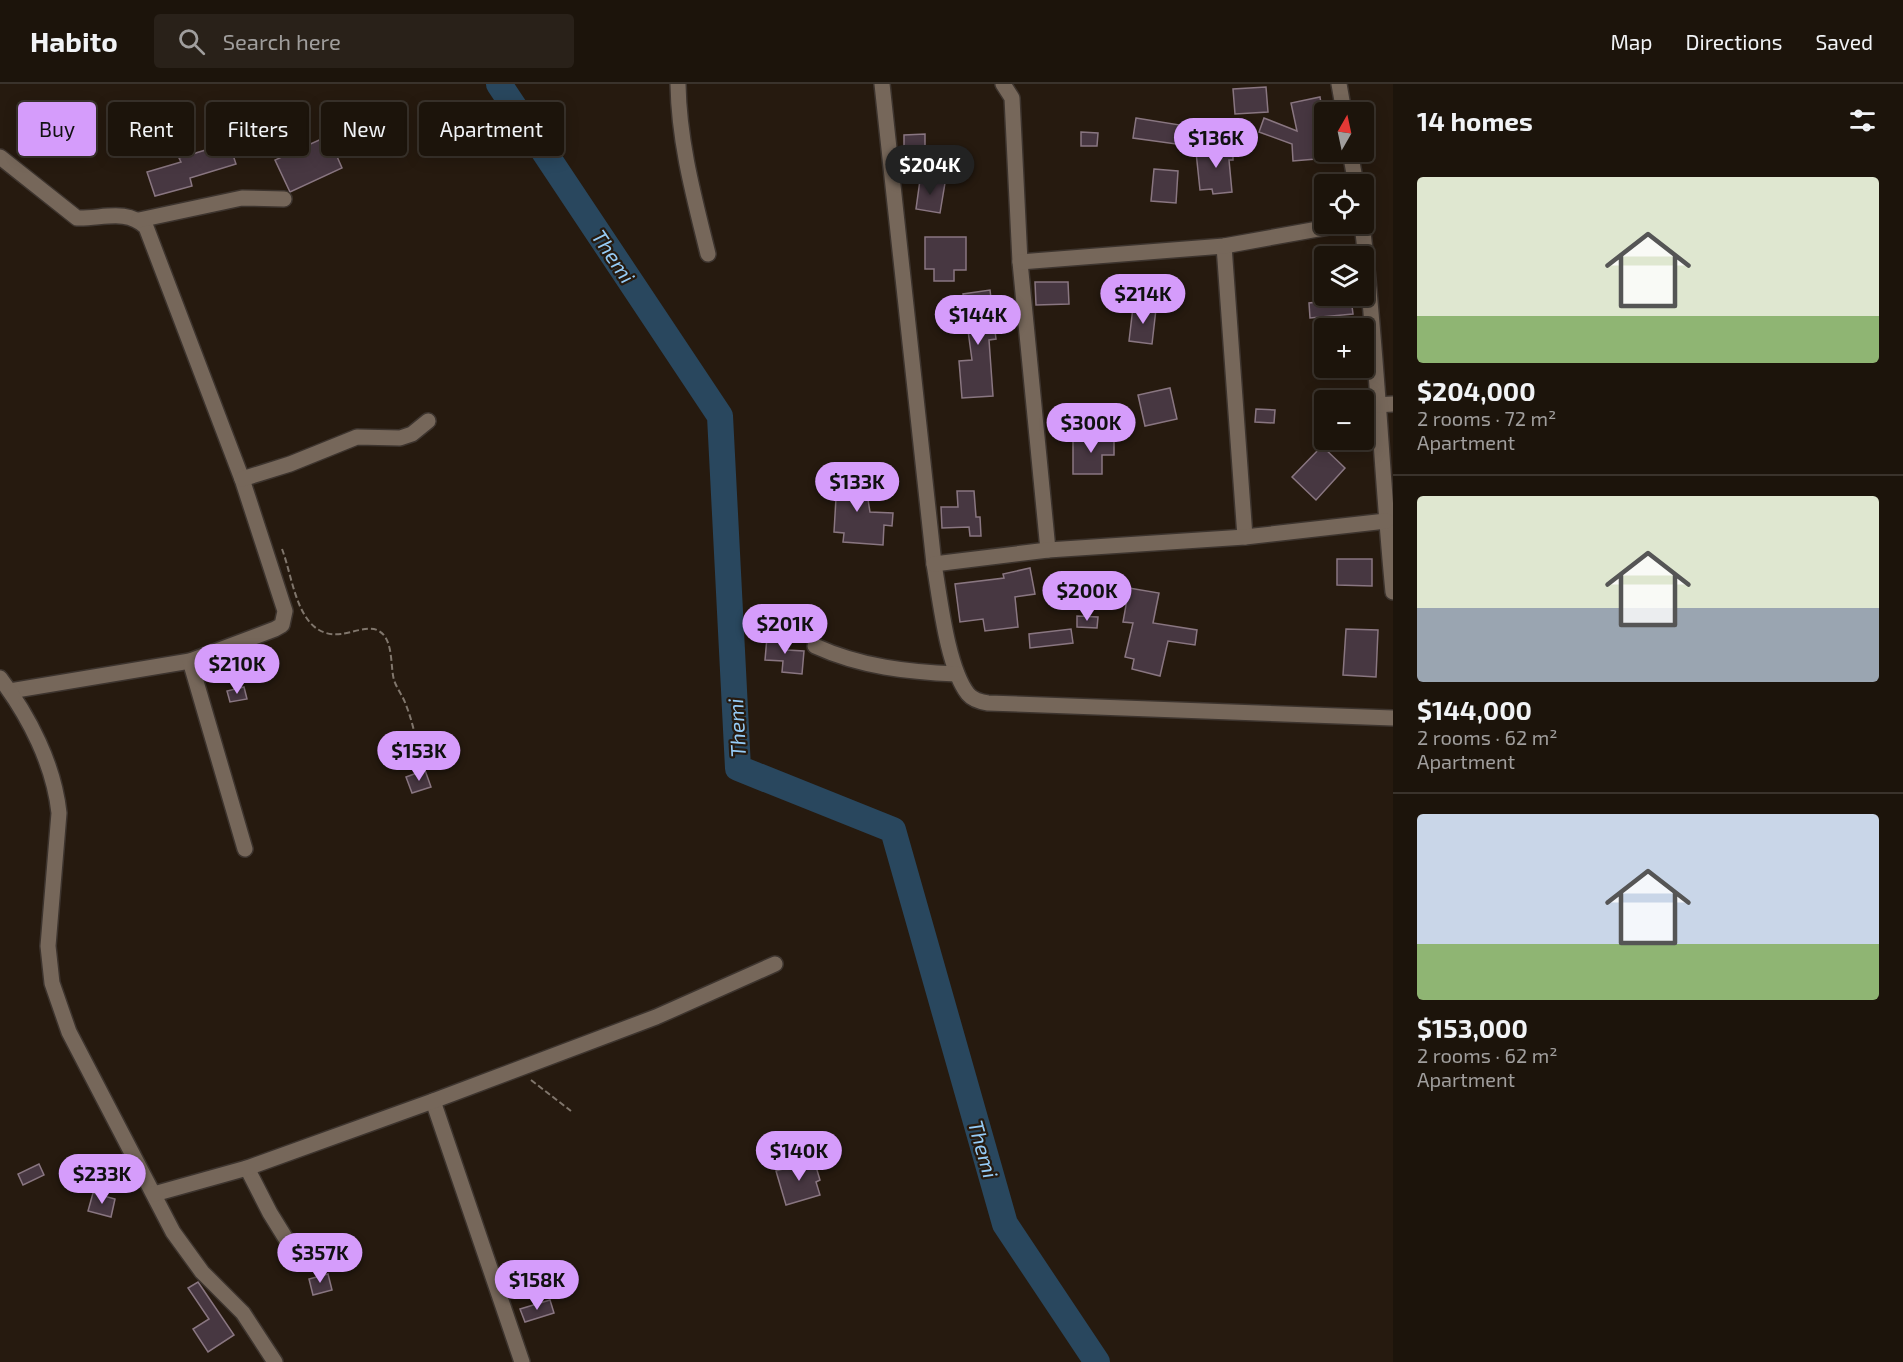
<!DOCTYPE html>
<meta charset="utf-8">
<style>
:root{--surface:#1c140b;--page:#292119;--text:#f1f3f6;--muted:#a09e9d;--line:#3a332c;--accent:#d59cfb}
body{margin:0;font-family:"Exo 2",sans-serif;background:var(--page);color:var(--text);height:100vh;display:flex;flex-direction:column;font-size:22px;white-space:nowrap}
*{box-sizing:border-box;margin:0}
p{font-size:20px;color:var(--muted)}
.icon{flex:none;width:33px;height:33px;fill:none;stroke:currentColor;stroke-width:2;stroke-linecap:round;stroke-linejoin:round}
.map{position:relative;flex:1;overflow:hidden}
.panel{display:flex;flex-direction:column;background:var(--surface);width:510px}
.panel>*{flex:none}
.top-card{position:absolute;left:18px;top:18px;width:570px;height:54px;display:flex;gap:12px}
.needle{width:39px;rotate:9deg}
.fabs{position:absolute;left:1314px;top:18px;display:grid;gap:12px}
.fabs a{display:grid;place-items:center;width:60px;height:60px;border-radius:6px;background:var(--surface);box-shadow:0 3px 15px #0003,0 0 0 2px var(--line);font-size:30px}
.price{position:absolute;translate:-50% -51px;padding:0 14px;border-radius:21px;background:var(--accent);color:#111;font-size:20px;line-height:39px;filter:drop-shadow(0 2px 3px #0008)}
.price::after{content:'';position:absolute;left:50%;top:36px;width:18px;height:14px;margin-left:-9px;background:inherit;clip-path:polygon(0 0,100% 0,50% 100%)}
.price.active{background:#222;color:#fff}
ul{padding:0;list-style:none}
li{display:grid;align-content:center;gap:12px;height:318px;padding:0 24px}
li+li{border-top:2px solid var(--line)}
li span{display:grid;place-items:center;height:186px;border-radius:6px;color:#555}
li>.icon{margin-inline-start:auto}
span .icon{width:108px;height:108px;fill:#fffc;stroke-width:1}
li b{font-size:26px}
h2{display:flex;justify-content:space-between;align-items:center;height:72px;padding:0 24px;font-size:26px}
.pill{padding:0 21px;border-radius:6px;background:var(--surface);box-shadow:0 3px 15px #0003,0 0 0 2px var(--line);font-size:21px;line-height:54px}
.pill.active{background:var(--accent);color:#111}
header{display:flex;align-items:center;gap:36px;box-sizing:border-box;height:84px;padding:0 30px;background:var(--surface);border-bottom:2px solid var(--line)}
header strong{font-size:28px}
nav{display:flex;gap:33px;margin-inline-start:auto;font-size:21px}
.search{width:420px;height:54px;background:var(--page);display:flex;align-items:center;gap:15px;box-sizing:border-box;padding:0 21px;border-radius:6px;color:var(--muted);font-size:22px}
main{display:flex;flex:1;min-height:0}
.map>svg:first-child{display:block}
.lines{fill:none;stroke-linecap:round;stroke-linejoin:round}
.river{stroke:#29475e;stroke-width:26}
.building{fill:#473741;stroke:#897681;stroke-width:1.5}
.minor-casing{stroke:#3d342e;stroke-width:18}
.path{stroke:#80766c;stroke-width:2;stroke-dasharray:6 3;stroke-linecap:butt}
.minor{stroke:#76675a;stroke-width:15}
.labels{text-anchor:middle;dominant-baseline:central;stroke-width:4.5;stroke-linejoin:round;paint-order:stroke}
.water-label{font-size:21px;font-style:italic;fill:#96ccf7;stroke:#261a0f}
</style>
<header>
<strong>Habito</strong>
<div class="search"><svg class="icon" aria-label="search" viewBox="0 0 24 24"><circle cx="10" cy="10" r="6"/><path d="M15 15l6 6"/></svg>Search here</div>
<nav><a>Map</a><a>Directions</a><a>Saved</a></nav>
</header>
<main>
<div class="map">
<svg width="1393" height="1278" viewBox="0 0 1393 1278">
<rect width="100%" height="100%" fill="#261a0f"/>
<g class="lines">
<polyline class="river" points="499,0 720,332 738,684 893,746 1005,1140 1097,1278"/>
</g>
<g class="building">
<polygon points="1266,3 1268,28 1235,30 1233,5"/>
<polygon points="1320,13 1324,37 1314,39 1316,75 1293,77 1292,60 1259,48 1264,34 1297,47 1291,19"/>
<polygon points="1136,34 1180,41 1176,60 1133,54"/>
<polygon points="1081,48 1098,49 1097,62 1081,62"/>
<polygon points="925,50 925,73 904,74 904,51"/>
<polygon points="328,52 342,84 290,108 275,76"/>
<polygon points="229,59 236,80 190,94 192,102 155,112 147,88 181,78 179,74"/>
<polygon points="1217,60 1233,60 1233,76 1229,76 1232,108 1213,110 1212,105 1200,106 1196,68 1217,66"/>
<polygon points="1154,85 1178,87 1176,119 1151,117"/>
<polygon points="920,96 945,99 940,129 916,125"/>
<polygon points="925,153 966,153 966,186 954,186 954,197 934,197 934,185 925,185"/>
<polygon points="1035,198 1068,198 1069,220 1036,221"/>
<polygon points="990,206 996,255 989,256 993,312 962,314 959,277 972,276 963,210"/>
<polygon points="1351,214 1353,230 1310,234 1309,219"/>
<polygon points="1133,223 1156,225 1152,260 1129,257"/>
<polygon points="1170,304 1177,335 1145,342 1138,311"/>
<polygon points="1256,325 1275,326 1274,339 1255,338"/>
<polygon points="1073,354 1114,354 1114,371 1102,371 1102,390 1073,390"/>
<polygon points="1322,362 1345,384 1316,416 1292,393"/>
<polygon points="864,391 870,428 893,429 892,442 884,441 883,461 843,458 844,449 834,448 836,414 832,414 830,396"/>
<polygon points="957,407 974,407 976,433 980,433 981,452 970,452 969,443 942,444 941,423 958,423"/>
<polygon points="1337,475 1372,475 1372,502 1337,501"/>
<polygon points="1030,484 1035,510 1015,513 1018,543 985,547 983,535 960,538 955,500 1004,494 1003,490"/>
<polygon points="1129,504 1159,509 1153,539 1197,546 1195,561 1168,557 1160,592 1132,585 1134,575 1125,573 1133,539 1123,538"/>
<polygon points="1077,532 1098,533 1097,544 1077,543"/>
<polygon points="1071,545 1073,559 1030,564 1029,550"/>
<polygon points="1346,545 1378,546 1376,593 1343,591"/>
<polygon points="767,553 788,555 787,566 804,567 802,590 782,588 783,577 765,576"/>
<polygon points="244,603 247,615 230,618 227,607"/>
<polygon points="425,686 431,703 412,709 406,693"/>
<polygon points="814,1076 820,1096 816,1098 820,1111 786,1121 776,1087"/>
<polygon points="39,1080 44,1091 23,1101 18,1090"/>
<polygon points="93,1109 115,1115 111,1133 88,1127"/>
<polygon points="328,1190 332,1206 313,1211 309,1195"/>
<polygon points="198,1198 234,1251 208,1268 193,1245 209,1235 188,1204"/>
<polygon points="550,1216 554,1229 525,1238 520,1225"/>
</g>
<g class="lines">
<g class="minor-casing">
<g id="minor">
<path d="M678,0c1,59 16,113 30,170"/>
<path d="M882,0l52,480c6,34 13,103 34,130 5,6 13,8 20,9l405,15"/>
<polyline points="1003,0 1012,14 1020,178 1048,466"/>
<polyline points="1339,0 1344,28"/>
<polyline points="1350,68 1356,100"/>
<path d="M0,73l77,61c25,1 49,-10 69,9l96,252 43,132 -3,14 -7,4 -85,32 -180,30"/>
<polyline points="139,136 242,114 284,115"/>
<path d="M1362,140c15,122 19,246 31,368"/>
<polyline points="1224,162 1245,453"/>
<polyline points="1020,178 1224,162 1346,140"/>
<polyline points="1376,321 1393,320"/>
<polyline points="242,395 290,380 357,353 400,354 412,350 428,337"/>
<polyline points="934,480 1048,466 1245,453 1386,437"/>
<path d="M815,562c46,21 93,26 142,28"/>
<polyline points="190,577 245,765"/>
<path d="M0,594c29,38 54,87 59,135l-11,133 4,37 17,49 104,200 29,40 41,41 32,49"/>
<polyline points="433,1017 522,1278"/>
<polyline points="247,1084 270,1129 296,1171"/>
<polyline points="154,1110 247,1084 433,1017 656,933 775,880"/>
</g>
</g>
<g class="path">
<path d="M282,465c12,31 15,90 59,85 10,-1 26,-8 36,-4 17,7 13,36 17,50 3,9 9,16 12,25 8,20 11,41 16,62"/>
<polyline points="531,996 571,1027"/>
</g>
<use href="#minor" class="minor"/>
</g>
<g class="labels">
<g class="water-label">
<text transform="translate(614 172) rotate(56)">Themi</text>
<text transform="translate(736 644) rotate(-93)">Themi</text>
<text transform="translate(984 1065) rotate(74)">Themi</text>
</g>
</g>
</svg>
<div class="fabs">
<a><svg class="needle" viewBox="-14 -14 28 28"><path d="M0-13l5 13h-10z" fill="#e53935"/><path d="M0 13l5-13h-10z" fill="#a09e9d"/></svg></a>
<a><svg class="icon" aria-label="locate" viewBox="0 0 24 24"><circle cx="12" cy="12" r="6"/><path d="M12 2v4M12 18v4M2 12h4M18 12h4"/></svg></a>
<a><svg class="icon" aria-label="layers" viewBox="0 0 24 24"><path d="M12 4l9 5-9 5-9-5zM3 14l9 5 9-5"/></svg></a>
<a>+</a>
<a>−</a>
</div>
<b class="price" style="left:1216px;top:85px">$136K</b>
<b class="price active" style="left:930px;top:112px">$204K</b>
<b class="price" style="left:1143px;top:241px">$214K</b>
<b class="price" style="left:978px;top:262px">$144K</b>
<b class="price" style="left:1091px;top:370px">$300K</b>
<b class="price" style="left:857px;top:429px">$133K</b>
<b class="price" style="left:1087px;top:538px">$200K</b>
<b class="price" style="left:785px;top:571px">$201K</b>
<b class="price" style="left:237px;top:611px">$210K</b>
<b class="price" style="left:419px;top:698px">$153K</b>
<b class="price" style="left:799px;top:1098px">$140K</b>
<b class="price" style="left:102px;top:1121px">$233K</b>
<b class="price" style="left:320px;top:1200px">$357K</b>
<b class="price" style="left:537px;top:1227px">$158K</b>
<div class="top-card">
<a class="pill active">Buy</a>
<a class="pill">Rent</a>
<a class="pill">Filters</a>
<a class="pill">New</a>
<a class="pill">Apartment</a>
</div>
</div>
<section class="panel">
<h2>14 homes<svg class="icon" aria-label="filters" viewBox="0 0 24 24"><path d="M4 7h16M4 17h16"/><circle cx="9" cy="7" r="2"/><circle cx="15" cy="17" r="2"/></svg></h2>
<ul>
<li><span style="background:linear-gradient(#dfe7d0 75%,#8fb573 0)"><svg class="icon" aria-label="home" viewBox="0 0 24 24"><path d="M3 11l9-7 9 7M6 9v11h12V9"/></svg></span><div><b>$204,000</b><p>2 rooms · 72 m²</p><p>Apartment</p></div></li>
<li><span style="background:linear-gradient(#dfe7d0 60%,#9aa5b1 0)"><svg class="icon" aria-label="home" viewBox="0 0 24 24"><path d="M3 11l9-7 9 7M6 9v11h12V9"/></svg></span><div><b>$144,000</b><p>2 rooms · 62 m²</p><p>Apartment</p></div></li>
<li><span style="background:linear-gradient(#c9d6e8 70%,#8fb573 0)"><svg class="icon" aria-label="home" viewBox="0 0 24 24"><path d="M3 11l9-7 9 7M6 9v11h12V9"/></svg></span><div><b>$153,000</b><p>2 rooms · 62 m²</p><p>Apartment</p></div></li>
</ul>
</section>
</main>
